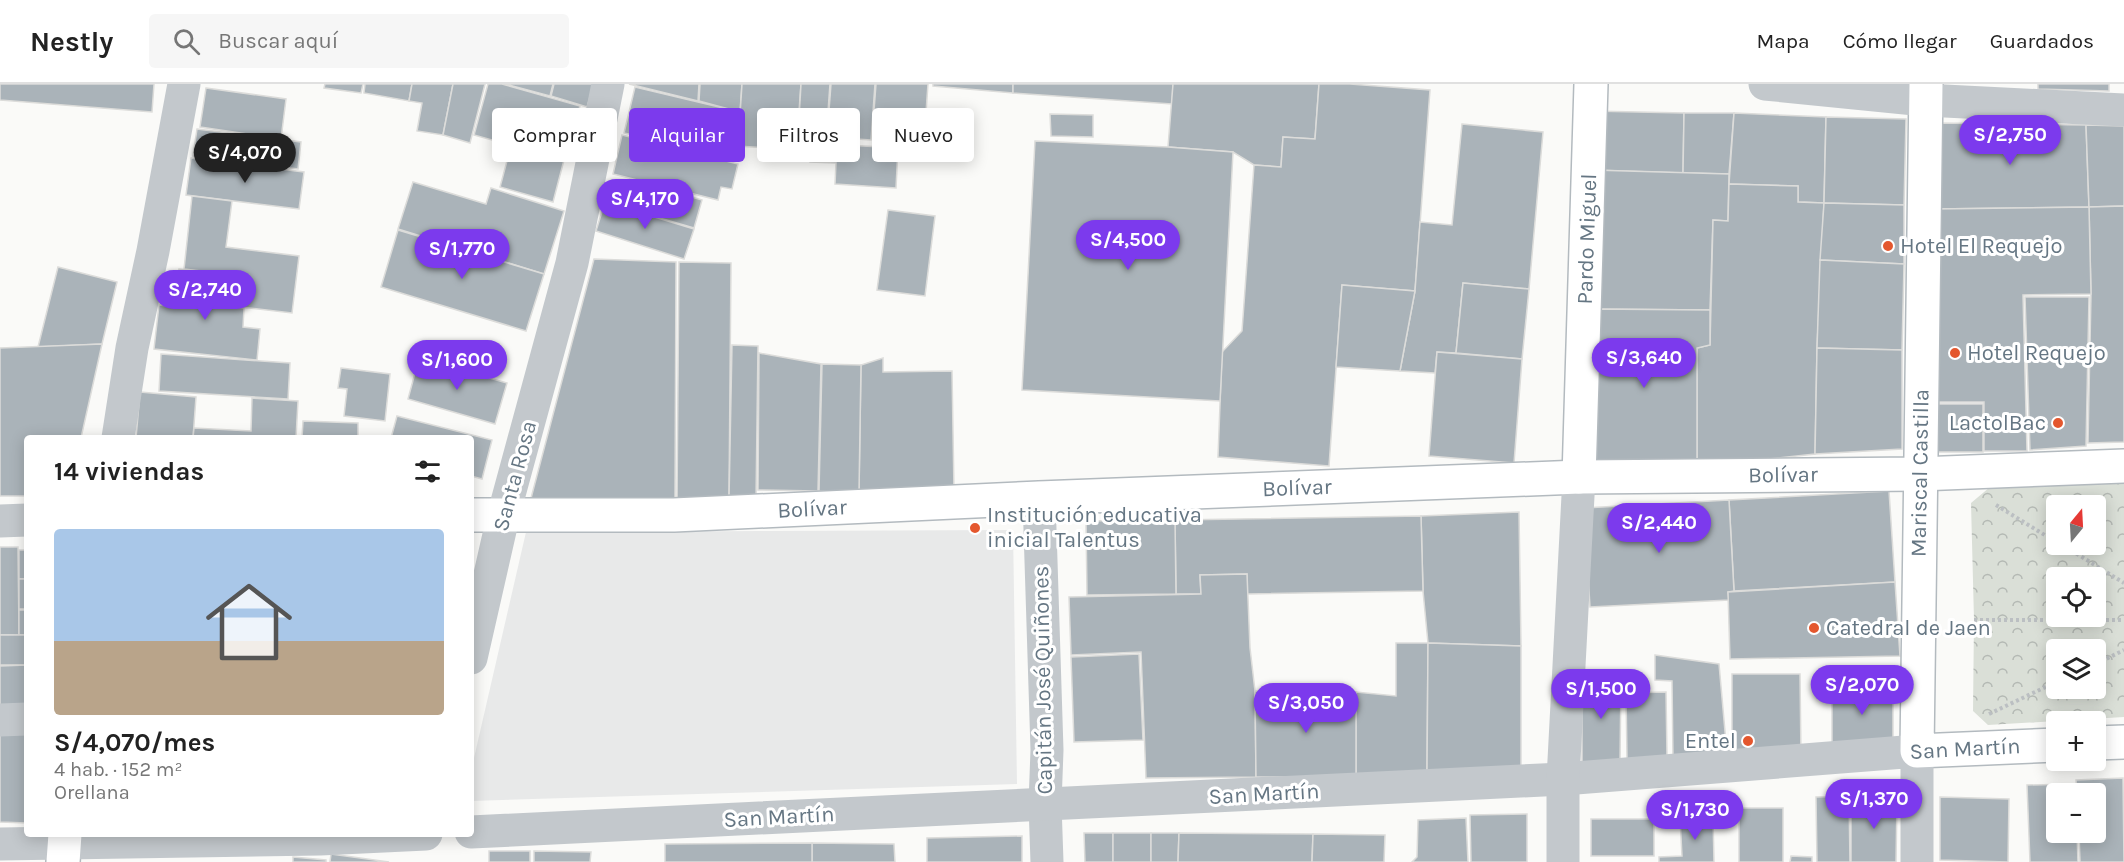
<!DOCTYPE html>
<html lang="es">
<meta charset="utf-8">
<style>
:root{--surface:#fff;--page:#f6f6f6;--text:#222;--muted:#767676;--line:#e0e0e0;--accent:#7c3aed}
body{margin:0;font-family:Karla,sans-serif;background:var(--page);color:var(--text);height:100vh;display:flex;flex-direction:column;font-size:22px;white-space:nowrap}
*{box-sizing:border-box;margin:0}
p{font-size:20px;color:var(--muted)}
.icon{flex:none;width:33px;height:33px;fill:none;stroke:currentColor;stroke-width:2;stroke-linecap:round;stroke-linejoin:round}
.map{position:relative;flex:1;overflow:hidden}
.side{position:absolute;left:24px;top:351px;width:450px;height:402px;display:flex;flex-direction:column;background:var(--surface);border-radius:6px;box-shadow:0 3px 15px #0003}
.side>*{flex:none}
.guide{position:absolute;left:492px;top:24px;width:570px;height:54px;display:flex;gap:12px}
.needle{width:39px;rotate:18deg}
.fabs{position:absolute;left:2046px;top:411px;display:grid;gap:12px}
.fabs a{display:grid;place-items:center;width:60px;height:60px;border-radius:6px;background:var(--surface);box-shadow:0 3px 15px #0003;font-size:30px}
.price{position:absolute;translate:-50% -51px;padding:0 14px;border-radius:21px;background:var(--accent);color:#fff;font-size:20px;line-height:39px;filter:drop-shadow(0 2px 3px #0008)}
.price::after{content:'';position:absolute;left:50%;top:36px;width:18px;height:14px;margin-left:-9px;background:inherit;clip-path:polygon(0 0,100% 0,50% 100%)}
.price.active{background:#222;color:#fff}
ul{padding:0;list-style:none}
li{display:grid;align-content:center;gap:12px;height:318px;padding:0 30px}
li span{display:grid;place-items:center;height:186px;border-radius:6px;color:#555}
li>.icon{margin-inline-start:auto}
span .icon{width:108px;height:108px;fill:#fffc;stroke-width:1}
li b{font-size:26px}
h2{display:flex;justify-content:space-between;align-items:center;height:72px;padding:0 30px;font-size:26px}
.chip{padding:0 21px;border-radius:6px;background:var(--surface);box-shadow:0 3px 15px #0003;font-size:21px;line-height:54px}
.chip.active{background:var(--accent);color:#fff}
header{display:flex;align-items:center;gap:36px;box-sizing:border-box;height:84px;padding:0 30px;background:var(--surface);border-bottom:2px solid var(--line)}
header strong{font-size:28px}
nav{display:flex;gap:33px;margin-inline-start:auto;font-size:21px}
.search{width:420px;height:54px;background:var(--page);display:flex;align-items:center;gap:15px;box-sizing:border-box;padding:0 21px;border-radius:6px;color:var(--muted);font-size:22px}
.map>svg:first-child{display:block}
.built{fill:#e8e9e9}
.park{fill:url(#park-crowns);fill-rule:evenodd}
.building{fill:#aab3b9;stroke:#dcdcda;stroke-width:1.5}
.lines{fill:none;stroke-linecap:round;stroke-linejoin:round}
.secondary-casing{stroke:#b3babf;stroke-width:36}
.path{stroke:#bbbfc2;stroke-width:4;stroke-dasharray:3 3;stroke-linecap:butt}
.street{stroke:#c3c8cc;stroke-width:33}
.secondary{stroke:#fff;stroke-width:33}
.poi-dot{fill:#e4572e;stroke:#fff;stroke-width:2}
.labels{text-anchor:middle;dominant-baseline:central;stroke-width:6;stroke-linejoin:round;paint-order:stroke}
.street-label{font-size:22px;fill:#657683;stroke:#fff}
.poi-label{font-size:22px;fill:#657683;stroke:#fff;text-anchor:start}
</style>
<header>
<strong>Nestly</strong>
<div class="search"><svg class="icon" aria-label="search" viewBox="0 0 24 24"><circle cx="10" cy="10" r="6"/><path d="M15 15l6 6"/></svg>Buscar aquí</div>
<nav><a>Mapa</a><a>Cómo llegar</a><a>Guardados</a></nav>
</header>
<div class="map">
<svg width="2124" height="778" viewBox="0 0 2124 778">
<defs>
<pattern id="park-crowns" width="20" height="18" patternUnits="userSpaceOnUse" patternTransform="scale(1.5)"><rect width="20" height="18" fill="#dadfd7"/><path d="M2 6a3 3 0 1 1 6 0M12 15a3 3 0 1 1 6 0" fill="none" stroke="#b4b9b4"/></pattern>
</defs>
<rect width="100%" height="100%" fill="#fafaf8"/>
<polygon class="built" points="1013,446 1017,700 471,717 471,687 526,448"/>
<path class="park" d="M2124,397v236l-136,8 -15,-14 1,-91 -3,-117 19,-16zM2056,422h40v38h-40zM2056,494h40v38h-40zM2056,566h40v38h-40z"/>
<g class="building">
<polygon points="0,0 154,0 152,28 0,16"/>
<polygon points="325,0 363,0 361,9 324,4"/>
<polygon points="365,0 412,0 409,17 364,9"/>
<polygon points="412,0 453,0 443,51 417,47 422,19 409,17"/>
<polygon points="453,0 485,0 470,59 443,51"/>
<polygon points="488,0 502,0 580,22 564,76 474,51"/>
<polygon points="505,0 553,0 550,12"/>
<polygon points="554,0 594,0 587,23 551,12"/>
<polygon points="629,0 699,0 698,17"/>
<polygon points="700,0 742,0 740,28 699,17"/>
<polygon points="742,0 801,0 798,41 784,41 782,65 738,62"/>
<polygon points="801,0 830,0 826,55 798,53"/>
<polygon points="831,0 875,0 871,56 827,53"/>
<polygon points="876,0 928,0 924,57 872,53"/>
<polygon points="933,0 1013,0 1013,9 933,2"/>
<polygon points="1013,0 1173,0 1172,20 1013,9"/>
<polygon points="1173,0 1319,0 1315,55 1283,53 1281,83 1254,81 1233,68 1168,63"/>
<polygon points="1319,0 1350,0 1430,6 1415,207 1342,201 1329,382 1218,373 1222,268 1242,247 1254,81 1281,83 1283,53 1315,55"/>
<polygon points="2038,0 2109,0 2109,7 2038,5"/>
<polygon points="635,3 740,28 737,75 624,49"/>
<polygon points="206,4 286,15 281,55 200,43"/>
<polygon points="1591,27 1684,29 1683,89 1592,86"/>
<polygon points="1684,29 1734,29 1729,90 1683,89"/>
<polygon points="1734,29 1826,33 1824,119 1798,118 1798,102 1729,100"/>
<polygon points="1050,30 1093,31 1093,53 1051,52"/>
<polygon points="1826,33 1906,35 1904,121 1824,119"/>
<polygon points="1935,39 2086,41 2089,123 1934,125"/>
<polygon points="1462,40 1543,48 1529,205 1463,199 1456,269 1437,268 1435,289 1400,287 1415,207 1420,138 1452,141"/>
<polygon points="2086,41 2124,42 2124,122 2089,123"/>
<polygon points="197,45 301,58 298,85 193,72"/>
<polygon points="622,51 738,80 732,105 721,103 718,116 613,90"/>
<polygon points="1035,57 1168,63 1233,68 1220,317 1022,306"/>
<polygon points="811,59 898,64 896,104 835,100 836,79 810,78"/>
<polygon points="511,62 564,76 553,118 500,103"/>
<polygon points="191,74 304,88 299,125 186,111"/>
<polygon points="1592,86 1729,90 1728,137 1713,136 1710,226 1592,225"/>
<polygon points="630,95 702,116 694,144 622,123"/>
<polygon points="413,98 486,120 491,104 564,127 544,190 398,145"/>
<polygon points="1729,100 1798,102 1798,118 1824,119 1817,264 1815,370 1697,383 1697,264 1710,261 1713,136 1728,137"/>
<polygon points="192,112 232,117 226,163 299,172 292,229 223,221 226,190 184,185"/>
<polygon points="605,118 694,145 684,175 596,147"/>
<polygon points="1824,119 1904,121 1904,180 1820,176"/>
<polygon points="2124,122 2124,358 2088,359 2091,210 2089,123"/>
<polygon points="2089,123 2091,210 2023,211 2027,367 1984,367 1984,318 1938,318 1934,125"/>
<polygon points="888,126 935,132 925,212 877,206"/>
<polygon points="398,146 544,190 526,247 381,203"/>
<polygon points="594,175 676,178 675,417 530,418"/>
<polygon points="1820,176 1904,180 1902,266 1817,264"/>
<polygon points="679,178 731,179 729,415 677,417"/>
<polygon points="58,183 117,198 102,260 38,263"/>
<polygon points="179,185 225,190 222,222 244,224 243,243 260,245 257,276 154,265 159,221 175,223"/>
<polygon points="1463,199 1529,205 1522,275 1456,269"/>
<polygon points="1342,201 1415,207 1400,287 1336,283"/>
<polygon points="2025,213 2089,213 2086,362 2030,366"/>
<polygon points="1592,225 1710,226 1710,261 1697,264 1697,383 1587,389"/>
<polygon points="102,260 81,354 27,354 27,412 0,412 0,264"/>
<polygon points="732,261 758,262 756,416 729,415"/>
<polygon points="1817,264 1902,266 1902,365 1815,370"/>
<polygon points="1437,268 1522,275 1514,379 1429,372"/>
<polygon points="759,269 821,280 818,407 758,406"/>
<polygon points="161,270 290,279 288,315 159,307"/>
<polygon points="419,274 507,299 495,340 408,315"/>
<polygon points="883,274 883,288 952,287 954,407 859,408 861,281"/>
<polygon points="822,280 861,281 859,408 819,407"/>
<polygon points="341,284 390,290 385,337 344,332 347,305 338,304"/>
<polygon points="140,308 196,313 193,354 136,354"/>
<polygon points="252,314 298,317 296,354 193,354 194,344 251,347"/>
<rect x="1937" y="320" width="46" height="48"/>
<polygon points="397,332 492,356 482,395 471,392 471,354 391,354"/>
<polygon points="303,337 358,339 358,354 302,354"/>
<polygon points="1889,407 1895,498 1734,507 1729,416"/>
<polygon points="1729,416 1734,507 1728,508 1729,516 1590,523 1584,424"/>
<polygon points="1519,428 1521,562 1428,559 1423,507 1421,432"/>
<polygon points="1421,432 1423,507 1247,510 1247,490 1200,491 1201,510 1176,510 1175,436"/>
<polygon points="1175,436 1176,510 1087,511 1086,437"/>
<polygon points="0,463 18,463 19,551 0,551"/>
<rect x="19" y="466" width="8" height="29"/>
<polygon points="1247,490 1250,564 1255,607 1256,693 1146,694 1141,568 1071,571 1069,513 1201,510 1200,491"/>
<rect x="19" y="495" width="8" height="30"/>
<polygon points="1895,498 1900,572 1730,575 1728,508"/>
<rect x="19" y="526" width="8" height="25"/>
<rect x="0" y="551" width="27" height="30"/>
<polygon points="1396,559 1428,559 1427,688 1356,693 1356,608 1396,612"/>
<polygon points="1428,559 1521,562 1521,686 1427,688"/>
<polygon points="1139,570 1143,656 1074,658 1071,573"/>
<polygon points="1655,571 1719,580 1727,670 1673,675 1672,597 1655,596"/>
<polygon points="27,581 27,623 0,623 0,582"/>
<polygon points="1732,590 1800,590 1801,672 1732,672"/>
<polygon points="1582,592 1621,593 1620,679 1582,679"/>
<rect x="1832" y="601" width="61" height="62"/>
<polygon points="1255,607 1356,608 1356,693 1256,693"/>
<polygon points="1666,608 1667,673 1627,675 1626,609"/>
<polygon points="0,639 27,639 27,739 0,738"/>
<polygon points="2123,694 2124,778 2080,778 2079,748 2096,748 2096,710 2077,710 2076,696"/>
<polygon points="2076,700 2076,710 2056,710 2056,748 2077,748 2078,778 2030,778 2027,701"/>
<polygon points="1849,712 1850,778 1817,778 1816,713"/>
<polygon points="1940,713 2009,715 2008,778 1940,776"/>
<polygon points="1851,715 1897,715 1896,778 1851,778"/>
<rect x="1739" y="724" width="44" height="54"/>
<polygon points="1527,730 1527,778 1471,778 1470,731"/>
<polygon points="1713,733 1714,778 1659,778 1659,773 1682,772 1680,734"/>
<polygon points="1466,734 1468,778 1412,778 1417,773 1418,736"/>
<rect x="1591" y="735" width="63" height="37"/>
<polygon points="1084,749 1113,749 1113,778 1085,778"/>
<rect x="1113" y="749" width="38" height="29"/>
<polygon points="1151,749 1179,749 1178,778 1151,778"/>
<polygon points="1179,749 1313,750 1312,778 1178,778"/>
<polygon points="1313,750 1385,751 1384,778 1312,778"/>
<polygon points="1022,752 1022,778 927,778 927,754"/>
<polygon points="812,759 894,760 895,778 812,778"/>
<polygon points="812,759 812,778 665,778 665,760"/>
<rect x="489" y="767" width="41" height="11"/>
<polygon points="534,767 591,768 590,778 534,778"/>
<polygon points="331,770 389,778 330,778"/>
<polygon points="1791,772 1812,773 1812,778 1790,778"/>
<polygon points="293,773 326,776 326,778 293,778"/>
</g>
<g class="lines">
<g class="secondary-casing">
<g id="secondary">
<polyline points="1926,0 1917,667 2056,661"/>
<polyline points="1579,393 1591,0"/>
<polyline points="471,431 674,431 1039,414 1579,393 1919,390 2124,382"/>
<polyline points="2096,659 2124,658"/>
<polyline points="63,778 65,750"/>
</g>
</g>
<g class="path">
<polyline points="1996,421 2056,458"/>
<polyline points="2061,460 2124,499"/>
<polyline points="1974,536 2124,536"/>
<polyline points="2096,580 2124,566"/>
<polyline points="1989,630 2056,598"/>
</g>
<g class="street">
<polyline points="1765,0 1925,16 2124,26"/>
<polyline points="118,354 132,264 153,167 184,0"/>
<polyline points="1039,414 1047,666 1045,720 1047,778"/>
<polyline points="0,437 27,436"/>
<polyline points="471,574 504,429 572,179 608,0"/>
<polyline points="0,636 27,635"/>
<polyline points="471,748 1563,695 1917,667 1917,778"/>
<polyline points="0,760 320,755 426,750"/>
<polyline points="1563,778 1563,695 1579,393"/>
</g>
<use href="#secondary" class="secondary"/>
</g>
<g class="poi-dot">
<circle cx="1888" cy="162" r="6"/>
<circle cx="1955" cy="269" r="6"/>
<circle cx="2058" cy="339" r="6"/>
<circle cx="975" cy="444" r="6"/>
<circle cx="1814" cy="544" r="6"/>
<circle cx="1748" cy="657" r="6"/>
</g>
<g class="labels">
<g class="street-label">
<text transform="translate(1587 155) rotate(-88)">Pardo Miguel</text>
<text transform="translate(1920 389) rotate(-89)">Mariscal Castilla</text>
<text transform="translate(1783 391) rotate(-1)">Bolívar</text>
<text transform="translate(515 392) rotate(-75)">Santa Rosa</text>
<text transform="translate(1297 404) rotate(-2)">Bolívar</text>
<text transform="translate(812 425) rotate(-3)">Bolívar</text>
<text transform="translate(1043 596) rotate(-91)">Capitán José Quiñones</text>
<text transform="translate(1965 665) rotate(-3)">San Martín</text>
<text transform="translate(1264 710) rotate(-3)">San Martín</text>
<text transform="translate(779 733) rotate(-3)">San Martín</text>
</g>
<g class="poi-label">
<text x="1900" y="162">Hotel El Requejo</text>
<text x="1967" y="269">Hotel Requejo</text>
<text x="2046" y="339" text-anchor="end">LactolBac</text>
<text x="987" y="431">Institución educativa<tspan x="987" dy="25">inicial Talentus</tspan></text>
<text x="1826" y="544">Catedral de Jaen</text>
<text x="1736" y="657" text-anchor="end">Entel</text>
</g>
</g>
</svg>
<div class="fabs">
<a><svg class="needle" viewBox="-14 -14 28 28"><path d="M0-13l5 13h-10z" fill="#e53935"/><path d="M0 13l5-13h-10z" fill="#767676"/></svg></a>
<a><svg class="icon" aria-label="locate" viewBox="0 0 24 24"><circle cx="12" cy="12" r="6"/><path d="M12 2v4M12 18v4M2 12h4M18 12h4"/></svg></a>
<a><svg class="icon" aria-label="layers" viewBox="0 0 24 24"><path d="M12 4l9 5-9 5-9-5zM3 14l9 5 9-5"/></svg></a>
<a>+</a>
<a>−</a>
</div>
<b class="price" style="left:2010px;top:82px">S/2,750</b>
<b class="price active" style="left:245px;top:100px">S/4,070</b>
<b class="price" style="left:645px;top:146px">S/4,170</b>
<b class="price" style="left:1128px;top:187px">S/4,500</b>
<b class="price" style="left:462px;top:196px">S/1,770</b>
<b class="price" style="left:205px;top:237px">S/2,740</b>
<b class="price" style="left:1644px;top:305px">S/3,640</b>
<b class="price" style="left:457px;top:307px">S/1,600</b>
<b class="price" style="left:1659px;top:470px">S/2,440</b>
<b class="price" style="left:1862px;top:632px">S/2,070</b>
<b class="price" style="left:1601px;top:636px">S/1,500</b>
<b class="price" style="left:1306px;top:650px">S/3,050</b>
<b class="price" style="left:1874px;top:746px">S/1,370</b>
<b class="price" style="left:1695px;top:757px">S/1,730</b>
<div class="guide">
<a class="chip">Comprar</a>
<a class="chip active">Alquilar</a>
<a class="chip">Filtros</a>
<a class="chip">Nuevo</a>
</div>
<section class="side">
<h2>14 viviendas<svg class="icon" aria-label="filters" viewBox="0 0 24 24"><path d="M4 7h16M4 17h16"/><circle cx="9" cy="7" r="2"/><circle cx="15" cy="17" r="2"/></svg></h2>
<ul>
<li><span style="background:linear-gradient(#a9c7e8 60%,#b9a48a 0)"><svg class="icon" aria-label="home" viewBox="0 0 24 24"><path d="M3 11l9-7 9 7M6 9v11h12V9"/></svg></span><div><b>S/4,070/mes</b><p>4 hab. · 152 m²</p><p>Orellana</p></div></li>
</ul>
</section>
</div>
